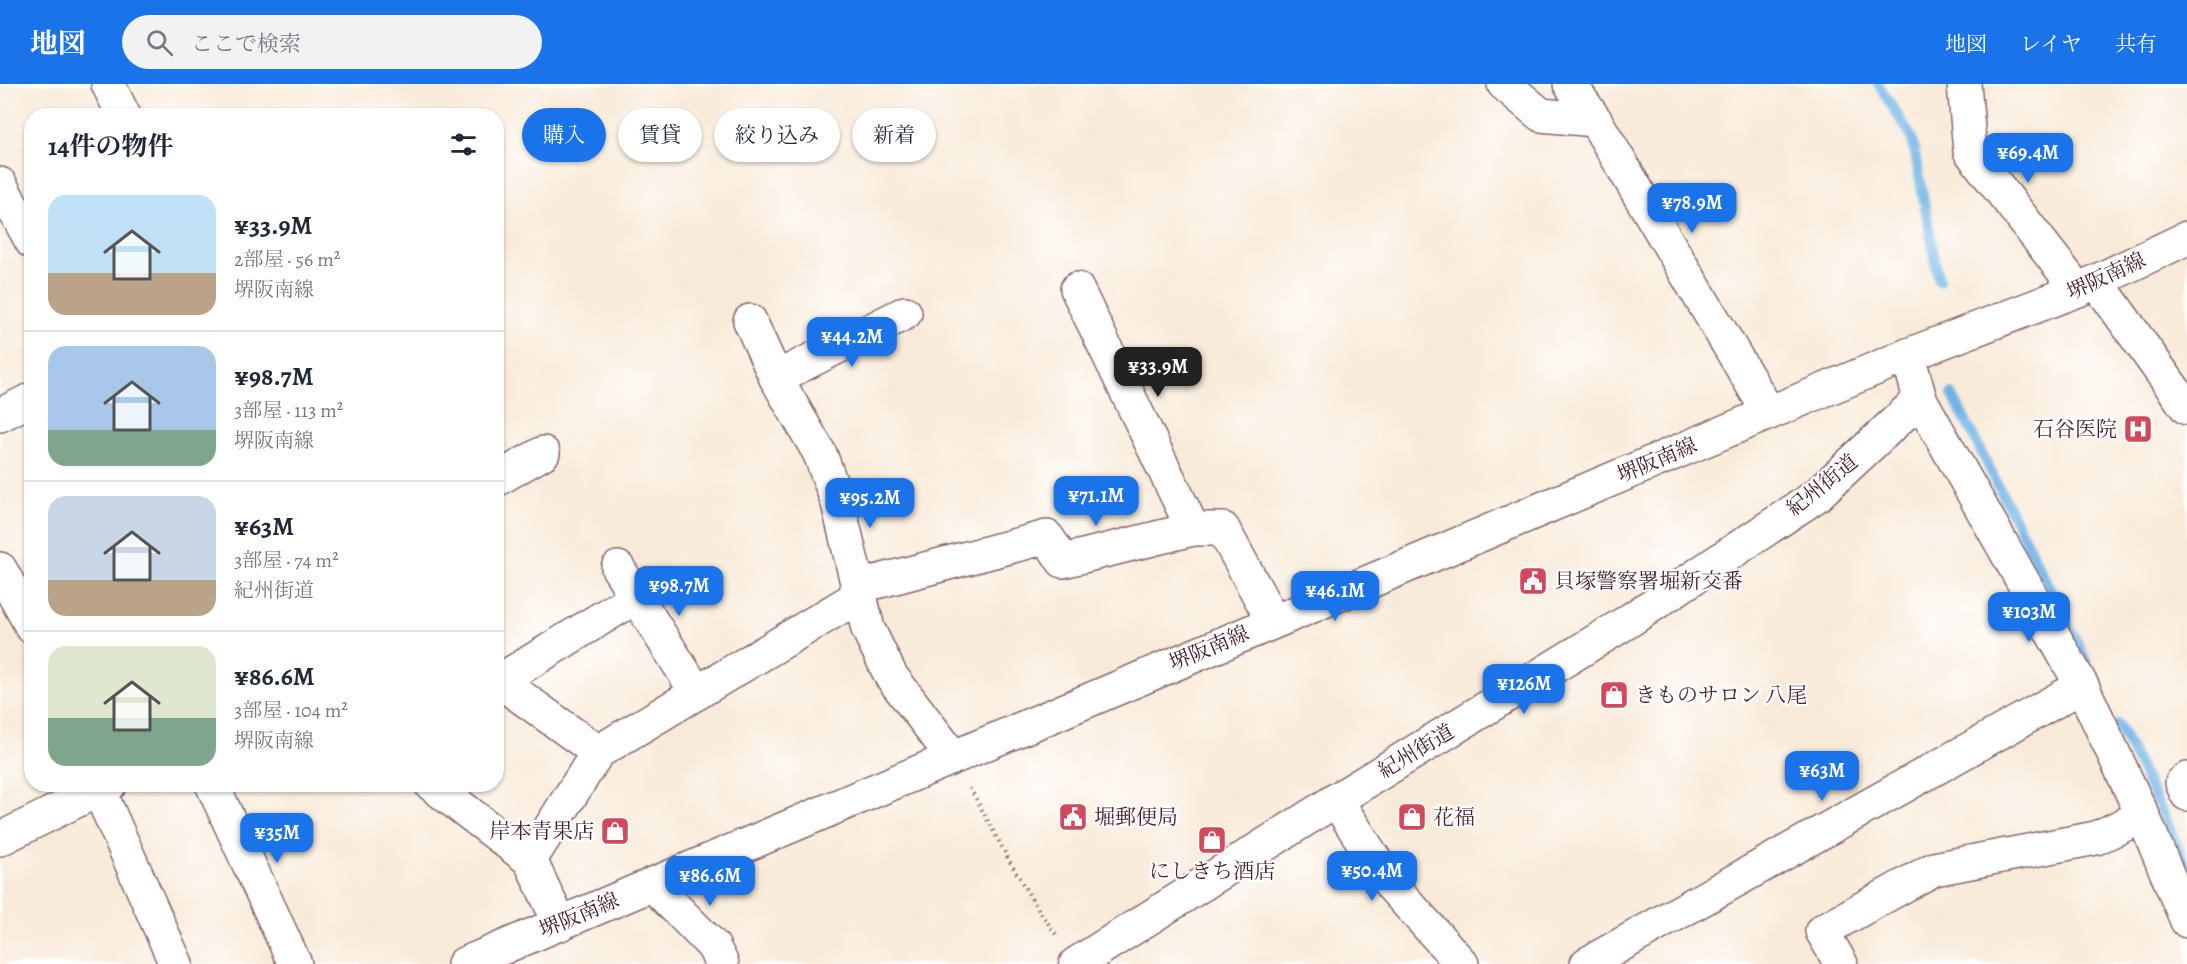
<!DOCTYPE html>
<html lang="ja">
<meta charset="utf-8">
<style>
:root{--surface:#fff;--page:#f2f2f3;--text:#1f2937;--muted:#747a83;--line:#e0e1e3;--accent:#1a73e8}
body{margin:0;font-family:Alegreya,"Noto Serif JP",serif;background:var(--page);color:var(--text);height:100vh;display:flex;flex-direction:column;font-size:22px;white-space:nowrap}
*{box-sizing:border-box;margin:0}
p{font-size:20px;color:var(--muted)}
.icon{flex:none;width:33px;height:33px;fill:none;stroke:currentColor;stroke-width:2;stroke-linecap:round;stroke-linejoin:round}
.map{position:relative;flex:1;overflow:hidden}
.drawer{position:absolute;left:24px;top:24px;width:480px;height:684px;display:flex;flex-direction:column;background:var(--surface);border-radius:24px;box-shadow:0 2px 4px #0004}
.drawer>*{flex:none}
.top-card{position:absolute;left:522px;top:24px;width:570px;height:54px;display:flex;gap:12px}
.price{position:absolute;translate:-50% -51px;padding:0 14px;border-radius:12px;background:var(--accent);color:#fff;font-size:20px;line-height:39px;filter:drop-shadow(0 2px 3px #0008)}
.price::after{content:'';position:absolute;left:50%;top:36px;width:18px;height:14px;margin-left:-9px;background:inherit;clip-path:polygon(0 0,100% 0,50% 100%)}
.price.on{background:#222;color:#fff}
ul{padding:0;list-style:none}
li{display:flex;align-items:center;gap:18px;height:150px;padding:0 24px}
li+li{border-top:2px solid var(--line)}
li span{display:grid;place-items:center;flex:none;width:168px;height:120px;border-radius:18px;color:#555}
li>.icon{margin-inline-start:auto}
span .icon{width:72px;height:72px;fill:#fffc;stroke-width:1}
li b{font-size:26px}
h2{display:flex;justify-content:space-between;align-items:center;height:72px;padding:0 24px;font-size:26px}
.chip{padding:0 21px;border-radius:27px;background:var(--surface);box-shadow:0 2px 4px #0004;font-size:21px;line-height:54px}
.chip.on{background:var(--accent);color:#fff}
header{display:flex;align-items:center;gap:36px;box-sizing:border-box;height:84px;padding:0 30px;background:var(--accent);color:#fff}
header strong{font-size:28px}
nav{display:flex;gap:33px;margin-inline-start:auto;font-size:21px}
.search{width:420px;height:54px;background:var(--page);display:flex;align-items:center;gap:15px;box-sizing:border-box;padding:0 21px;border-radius:33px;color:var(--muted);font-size:22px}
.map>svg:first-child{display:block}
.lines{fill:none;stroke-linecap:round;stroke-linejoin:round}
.stream{stroke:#71b5e7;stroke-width:10}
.minor-casing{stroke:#876668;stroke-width:36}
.major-casing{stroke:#876668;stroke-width:36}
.path{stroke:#876668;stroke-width:4;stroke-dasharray:1.5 4.5;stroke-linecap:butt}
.minor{stroke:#fff;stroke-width:33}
.major{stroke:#fff;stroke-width:33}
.labels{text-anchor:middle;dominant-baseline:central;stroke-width:4.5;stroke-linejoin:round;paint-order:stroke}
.street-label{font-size:21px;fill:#4a1f2b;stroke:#fff}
.poi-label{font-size:21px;fill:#4a1f2b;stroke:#fff;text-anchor:start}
</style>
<header>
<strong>地図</strong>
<div class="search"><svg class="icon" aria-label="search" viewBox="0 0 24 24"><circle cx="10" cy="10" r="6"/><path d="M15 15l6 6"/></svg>ここで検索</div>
<nav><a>地図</a><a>レイヤ</a><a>共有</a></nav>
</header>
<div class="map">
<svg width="2187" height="880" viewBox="0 0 2187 880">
<rect width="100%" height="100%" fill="#fff"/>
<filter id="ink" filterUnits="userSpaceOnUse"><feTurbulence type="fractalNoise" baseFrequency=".0167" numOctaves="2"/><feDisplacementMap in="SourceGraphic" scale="12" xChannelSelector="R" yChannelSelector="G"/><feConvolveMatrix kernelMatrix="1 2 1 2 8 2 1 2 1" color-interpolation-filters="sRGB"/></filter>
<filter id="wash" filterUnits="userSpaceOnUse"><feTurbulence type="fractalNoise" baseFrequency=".008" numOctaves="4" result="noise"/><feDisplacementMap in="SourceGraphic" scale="24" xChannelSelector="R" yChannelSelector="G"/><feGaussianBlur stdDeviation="1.35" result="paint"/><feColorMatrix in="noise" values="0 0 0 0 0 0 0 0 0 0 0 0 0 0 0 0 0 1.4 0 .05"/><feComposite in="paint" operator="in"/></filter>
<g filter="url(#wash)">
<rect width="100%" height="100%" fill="#f8ead8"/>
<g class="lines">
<g class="stream">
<polyline points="1878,0 1912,54 1939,197"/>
<polyline points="1952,310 2087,578"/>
<polyline points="2118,640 2166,736 2187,785"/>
</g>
</g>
</g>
<g filter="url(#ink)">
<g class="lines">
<g class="minor-casing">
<g id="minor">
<polyline points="108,0 124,32"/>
<polyline points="1504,0 1541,31 1595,36"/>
<polyline points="1570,0 1595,36 1769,329"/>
<polyline points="1964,0 1970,67 2078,206"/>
<polyline points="0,100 32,158"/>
<polyline points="2097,198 2187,324"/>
<polyline points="1077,205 1193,445"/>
<polyline points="750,237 776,294 820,370 838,419 868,545 891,592 953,673"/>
<polyline points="1908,271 1920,315 2082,602 2143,732 2187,837"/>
<polyline points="776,294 905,229"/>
<polyline points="0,331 32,315"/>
<polyline points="496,396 543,369"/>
<polyline points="618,484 697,609"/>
<polyline points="0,485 32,543"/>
<polyline points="857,503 1047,453 1063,477 1193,445 1223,445 1273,537"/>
<polyline points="496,595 598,668"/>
<polyline points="499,597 636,513"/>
<polyline points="2187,695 2182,699 2187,710"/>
<polyline points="212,700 295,880"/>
<polyline points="431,700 530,776 560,840"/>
<polyline points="99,706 176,880"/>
<polyline points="1336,716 1391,801 1462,880"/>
<polyline points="0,755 110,700"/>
<polyline points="530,776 598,668 859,512"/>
<polyline points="652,800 713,862 722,880"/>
<polyline points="1076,880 1336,716 1627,538 1816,412 1920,315"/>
<polyline points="1587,880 2082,602"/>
<polyline points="1841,880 1822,847 1934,785 2096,754 2143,732"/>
</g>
</g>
<g class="major-casing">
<polyline id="major" points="464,880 1769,329 1908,271 2078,206 2187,154"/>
</g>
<path class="path" d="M970,704c28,50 51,100 86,146"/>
<use href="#minor" class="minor"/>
<use href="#major" class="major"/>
</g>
</g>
<defs>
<g id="hospital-square" transform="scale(1.5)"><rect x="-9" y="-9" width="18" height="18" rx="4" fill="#d1495b" stroke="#fff"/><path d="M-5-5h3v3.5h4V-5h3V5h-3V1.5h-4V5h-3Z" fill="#fff"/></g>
<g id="civic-square" transform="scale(1.5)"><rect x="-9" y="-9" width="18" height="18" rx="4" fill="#d1495b" stroke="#fff"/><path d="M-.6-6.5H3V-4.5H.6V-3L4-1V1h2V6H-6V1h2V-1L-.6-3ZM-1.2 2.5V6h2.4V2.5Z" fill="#fff"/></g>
<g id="shop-square" transform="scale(1.5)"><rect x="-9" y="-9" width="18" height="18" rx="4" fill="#d1495b" stroke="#fff"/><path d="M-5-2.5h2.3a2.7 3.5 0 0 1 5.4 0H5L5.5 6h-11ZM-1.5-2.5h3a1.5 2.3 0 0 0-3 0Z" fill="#fff"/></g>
</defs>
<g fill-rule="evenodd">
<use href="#hospital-square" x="2138" y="345"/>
<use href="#civic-square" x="1533" y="497"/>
<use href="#shop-square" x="1614" y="611"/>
<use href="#civic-square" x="1073" y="733"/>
<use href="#shop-square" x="1412" y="733"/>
<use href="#shop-square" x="615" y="747"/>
<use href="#shop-square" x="1212" y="756"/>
</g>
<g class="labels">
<g class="street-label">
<text transform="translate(2106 192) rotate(-25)">堺阪南線</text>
<text transform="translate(1657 376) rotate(-23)">堺阪南線</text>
<text transform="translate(1822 401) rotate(-39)">紀州街道</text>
<text transform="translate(1209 564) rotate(-23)">堺阪南線</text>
<text transform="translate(1416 667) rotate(-31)">紀州街道</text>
<text transform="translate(579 831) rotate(-23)">堺阪南線</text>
</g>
<g class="poi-label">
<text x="2117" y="345" text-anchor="end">石谷医院</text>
<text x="1554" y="497">貝塚警察署堀新交番</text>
<text x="1635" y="611">きものサロン 八尾</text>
<text x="1094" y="733">堀郵便局</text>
<text x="1433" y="733">花福</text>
<text x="594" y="747" text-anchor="end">岸本青果店</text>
<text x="1212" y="787" text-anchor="middle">にしきち酒店</text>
</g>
</g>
</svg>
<b class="price" style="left:2028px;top:100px">¥69.4M</b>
<b class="price" style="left:1692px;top:150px">¥78.9M</b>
<b class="price" style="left:852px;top:284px">¥44.2M</b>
<b class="price on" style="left:1158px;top:314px">¥33.9M</b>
<b class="price" style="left:1096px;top:443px">¥71.1M</b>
<b class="price" style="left:870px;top:445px">¥95.2M</b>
<b class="price" style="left:679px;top:533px">¥98.7M</b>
<b class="price" style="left:1335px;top:538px">¥46.1M</b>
<b class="price" style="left:2029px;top:559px">¥103M</b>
<b class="price" style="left:1524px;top:631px">¥126M</b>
<b class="price" style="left:1822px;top:718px">¥63M</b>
<b class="price" style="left:277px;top:780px">¥35M</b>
<b class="price" style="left:1372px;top:818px">¥50.4M</b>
<b class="price" style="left:710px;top:823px">¥86.6M</b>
<div class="top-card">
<a class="chip on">購入</a>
<a class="chip">賃貸</a>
<a class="chip">絞り込み</a>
<a class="chip">新着</a>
</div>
<section class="drawer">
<h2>14件の物件<svg class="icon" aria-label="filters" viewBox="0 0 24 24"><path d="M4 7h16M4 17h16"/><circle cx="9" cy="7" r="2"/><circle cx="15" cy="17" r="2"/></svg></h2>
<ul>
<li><span style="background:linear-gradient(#bfe0f5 65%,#b9a48a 0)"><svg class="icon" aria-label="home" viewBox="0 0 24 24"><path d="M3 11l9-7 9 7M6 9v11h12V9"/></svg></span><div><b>¥33.9M</b><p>2部屋 · 56 m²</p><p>堺阪南線</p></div></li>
<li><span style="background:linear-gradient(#a9c7e8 70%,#7fa58c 0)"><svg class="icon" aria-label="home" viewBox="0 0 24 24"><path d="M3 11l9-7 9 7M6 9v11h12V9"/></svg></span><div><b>¥98.7M</b><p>3部屋 · 113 m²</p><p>堺阪南線</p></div></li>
<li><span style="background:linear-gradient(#c9d6e8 70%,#b9a48a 0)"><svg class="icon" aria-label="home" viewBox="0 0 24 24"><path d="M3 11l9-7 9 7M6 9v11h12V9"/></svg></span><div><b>¥63M</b><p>3部屋 · 74 m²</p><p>紀州街道</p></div></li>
<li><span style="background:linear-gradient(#dfe7d0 60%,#7fa58c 0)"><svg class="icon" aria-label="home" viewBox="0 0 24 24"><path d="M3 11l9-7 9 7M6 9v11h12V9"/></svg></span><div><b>¥86.6M</b><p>3部屋 · 104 m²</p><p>堺阪南線</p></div></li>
</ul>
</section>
</div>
